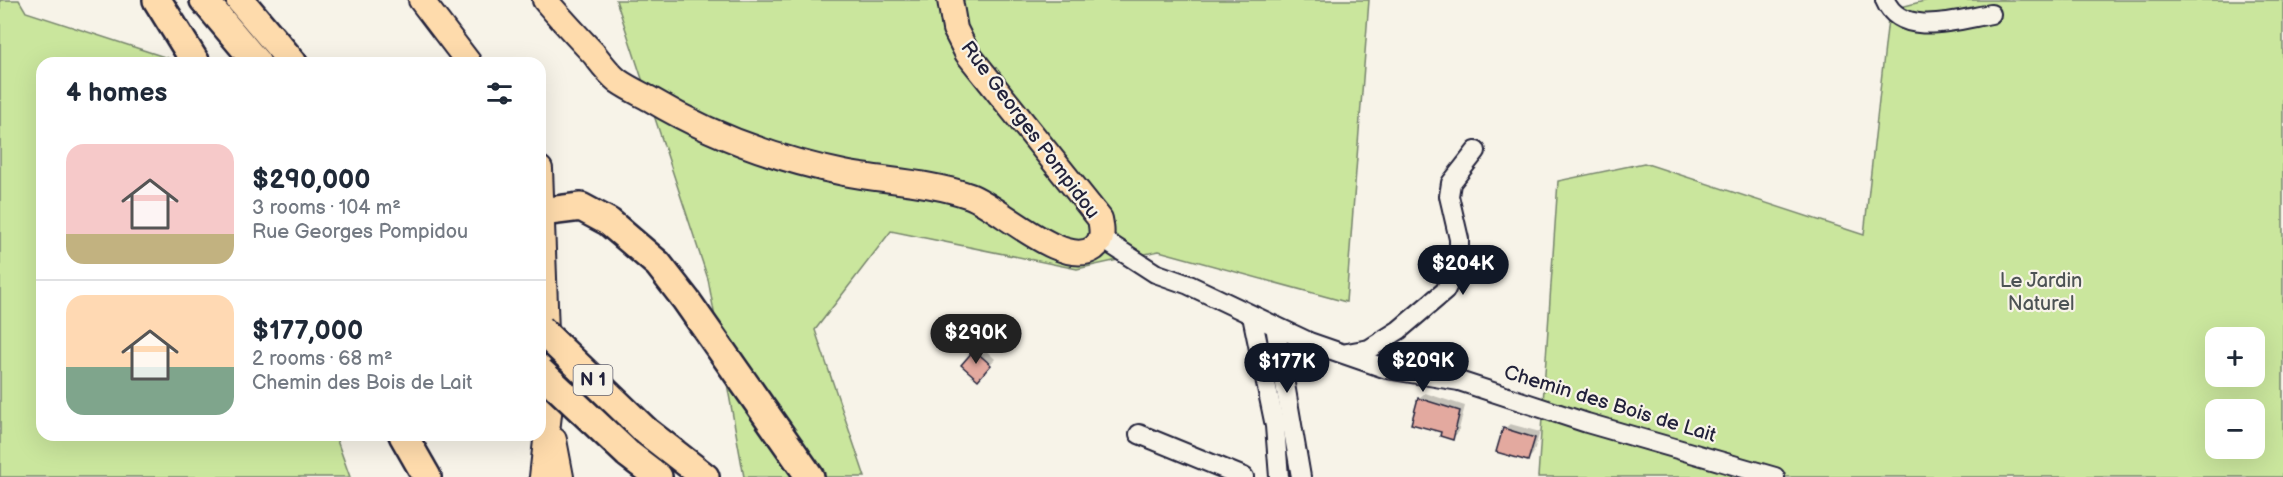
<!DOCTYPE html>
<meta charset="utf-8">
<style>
:root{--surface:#fff;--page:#f6f6f7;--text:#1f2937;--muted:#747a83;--line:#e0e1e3;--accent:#111827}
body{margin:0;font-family:"Balsamiq Sans",sans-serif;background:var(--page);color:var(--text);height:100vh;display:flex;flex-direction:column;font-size:22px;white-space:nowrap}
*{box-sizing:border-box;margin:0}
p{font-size:20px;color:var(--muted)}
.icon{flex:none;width:33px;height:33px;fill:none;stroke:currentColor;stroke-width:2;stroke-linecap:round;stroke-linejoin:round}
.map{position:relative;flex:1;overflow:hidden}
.details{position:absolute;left:36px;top:57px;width:510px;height:384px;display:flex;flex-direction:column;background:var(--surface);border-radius:18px;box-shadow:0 6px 24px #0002}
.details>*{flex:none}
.buttons{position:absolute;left:2205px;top:327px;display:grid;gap:12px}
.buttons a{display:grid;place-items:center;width:60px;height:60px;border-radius:12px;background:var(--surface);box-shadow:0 6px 24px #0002;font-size:30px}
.price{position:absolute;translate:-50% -51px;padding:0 14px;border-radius:21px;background:var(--accent);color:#fff;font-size:20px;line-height:39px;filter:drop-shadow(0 2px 3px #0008)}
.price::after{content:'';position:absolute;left:50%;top:36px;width:18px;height:14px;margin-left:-9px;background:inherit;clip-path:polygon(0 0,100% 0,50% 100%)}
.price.active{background:#222;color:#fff}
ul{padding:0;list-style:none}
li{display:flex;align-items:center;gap:18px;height:150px;padding:0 30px}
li+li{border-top:2px solid var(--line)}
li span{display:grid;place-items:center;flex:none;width:168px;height:120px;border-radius:18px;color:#555}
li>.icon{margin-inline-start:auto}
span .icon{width:72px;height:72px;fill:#fffc;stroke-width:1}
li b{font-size:26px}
h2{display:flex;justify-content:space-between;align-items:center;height:72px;padding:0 30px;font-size:26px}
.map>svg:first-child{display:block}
.green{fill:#cae69d;stroke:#76846c;stroke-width:1.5;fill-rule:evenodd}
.shadow{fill:#0003}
.building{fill:#e3a99f;stroke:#22223b;stroke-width:1.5}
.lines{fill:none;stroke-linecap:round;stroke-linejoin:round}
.minor-casing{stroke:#22223b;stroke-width:22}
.major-casing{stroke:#22223b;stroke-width:28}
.highway-casing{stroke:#22223b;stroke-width:32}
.minor{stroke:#f7f3e8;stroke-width:18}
.major{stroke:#fedbac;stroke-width:24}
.highway{stroke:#fedbac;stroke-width:27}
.highway-bridge-casing{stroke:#22223b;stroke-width:32;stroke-linecap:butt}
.highway-bridge{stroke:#fedbac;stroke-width:27}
.labels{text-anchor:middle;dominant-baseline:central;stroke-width:4.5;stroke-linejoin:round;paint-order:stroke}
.shield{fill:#f7f3e8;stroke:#62616f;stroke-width:1.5}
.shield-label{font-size:18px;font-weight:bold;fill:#22223b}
.street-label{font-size:20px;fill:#22223b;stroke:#f7f3e8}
.park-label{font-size:20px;fill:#4c5354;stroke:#f7f3e8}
</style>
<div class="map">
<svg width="2283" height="477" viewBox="0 0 2283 477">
<rect width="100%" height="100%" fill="#f7f3e8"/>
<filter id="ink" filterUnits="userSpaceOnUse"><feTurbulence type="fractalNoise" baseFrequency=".0167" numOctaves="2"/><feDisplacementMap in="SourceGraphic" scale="12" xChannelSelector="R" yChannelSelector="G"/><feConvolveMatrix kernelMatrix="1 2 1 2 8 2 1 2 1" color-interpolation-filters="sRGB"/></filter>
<g filter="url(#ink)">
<g class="green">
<polygon points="0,0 19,0 26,12 183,63 42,63 42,435 335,435 350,477 0,477"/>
<polygon points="616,0 1369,0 1346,302 1159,251 1077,269 891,231 815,330 865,477 744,477 708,279"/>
<path d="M1928,0h355v477h-745l20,-296 86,-18 220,72 25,-225zM2216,338h38v38h-38zM2216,410h38v38h-38z"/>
</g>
<g class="shadow">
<polygon points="981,346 995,359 983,372 964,365"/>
<polygon points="1425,393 1465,406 1458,433 1452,438 1443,431 1413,423 1419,398"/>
<polygon points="1510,424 1540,432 1533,454 1528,459 1504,429"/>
</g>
<g class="building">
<polygon points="974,350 991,365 978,380 961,365"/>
<polygon points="1418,398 1460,411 1453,440 1440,436 1441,432 1411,424"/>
<polygon points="1503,428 1535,438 1528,461 1496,452"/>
</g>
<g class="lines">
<g class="minor-casing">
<g id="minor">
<path d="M1885,0c16,39 75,19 106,14"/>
<polyline points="1101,238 1155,273 1189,285 1309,342 1387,369 1459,381 1587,423 1775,477"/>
<polyline points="1252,316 1275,426 1279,477"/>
<polyline points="1275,326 1301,477"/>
<polyline points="1347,353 1369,349 1399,330 1445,291 1459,261 1459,239 1449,196 1451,183 1476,151"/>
<polyline points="1139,434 1244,477"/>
</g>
</g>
<g class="major-casing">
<g id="major">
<polyline points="421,0 469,63"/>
<path d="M545,0c16,19 32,36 49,54 7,9 15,20 24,27 10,7 21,12 32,18 60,36 126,60 194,74 42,8 86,9 126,23 30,11 94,74 124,52 10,-8 8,-19 6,-29l-133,-166 -12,-24 -5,-29"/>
<polyline points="540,169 549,414 542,477"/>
<polyline points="554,440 561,477"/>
</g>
</g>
<g class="highway-casing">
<g id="highway">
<polyline points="157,0 196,63"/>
<polyline points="204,0 257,63"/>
<polyline points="240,0 293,63"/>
<polyline points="541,212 581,207 609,222 658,264 686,300 810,477"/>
<polyline points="646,431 705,477"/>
<polyline points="403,435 427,477"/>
<polyline points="628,454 658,477"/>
</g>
</g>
<use href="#minor" class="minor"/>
<use href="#major" class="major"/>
<use href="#highway" class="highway"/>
<g class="highway-bridge-casing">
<g id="highway-bridge">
<polyline points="540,329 646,431"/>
<polyline points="540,371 628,454"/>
</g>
</g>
<use href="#highway-bridge" class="highway-bridge"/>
</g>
</g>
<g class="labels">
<rect class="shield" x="573.5" y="365" width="39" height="30" rx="4.5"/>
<g class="shield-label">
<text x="593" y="380">N 1</text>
</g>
<g class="street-label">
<text transform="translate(1030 130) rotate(53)">Rue Georges Pompidou</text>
<text transform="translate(1610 404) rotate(17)">Chemin des Bois de Lait</text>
</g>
<g class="park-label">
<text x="2041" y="281">Le Jardin<tspan x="2041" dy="23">Naturel</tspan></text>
</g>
</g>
</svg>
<div class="buttons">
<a>+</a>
<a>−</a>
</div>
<b class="price" style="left:1463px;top:296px">$204K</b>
<b class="price active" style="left:976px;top:365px">$290K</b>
<b class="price" style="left:1423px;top:393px">$209K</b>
<b class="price" style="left:1287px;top:394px">$177K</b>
<section class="details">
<h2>4 homes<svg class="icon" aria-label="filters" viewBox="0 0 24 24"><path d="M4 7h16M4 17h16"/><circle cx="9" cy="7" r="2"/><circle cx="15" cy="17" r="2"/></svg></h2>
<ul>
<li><span style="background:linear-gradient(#f6c9c9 75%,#c2b280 0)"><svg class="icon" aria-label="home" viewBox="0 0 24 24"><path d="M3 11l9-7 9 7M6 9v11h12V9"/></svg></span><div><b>$290,000</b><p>3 rooms · 104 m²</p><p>Rue Georges Pompidou</p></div></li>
<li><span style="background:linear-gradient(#ffd9b3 60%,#7fa58c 0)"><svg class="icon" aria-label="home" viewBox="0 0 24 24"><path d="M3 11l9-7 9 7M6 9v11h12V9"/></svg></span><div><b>$177,000</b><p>2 rooms · 68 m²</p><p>Chemin des Bois de Lait</p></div></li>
</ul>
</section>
</div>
